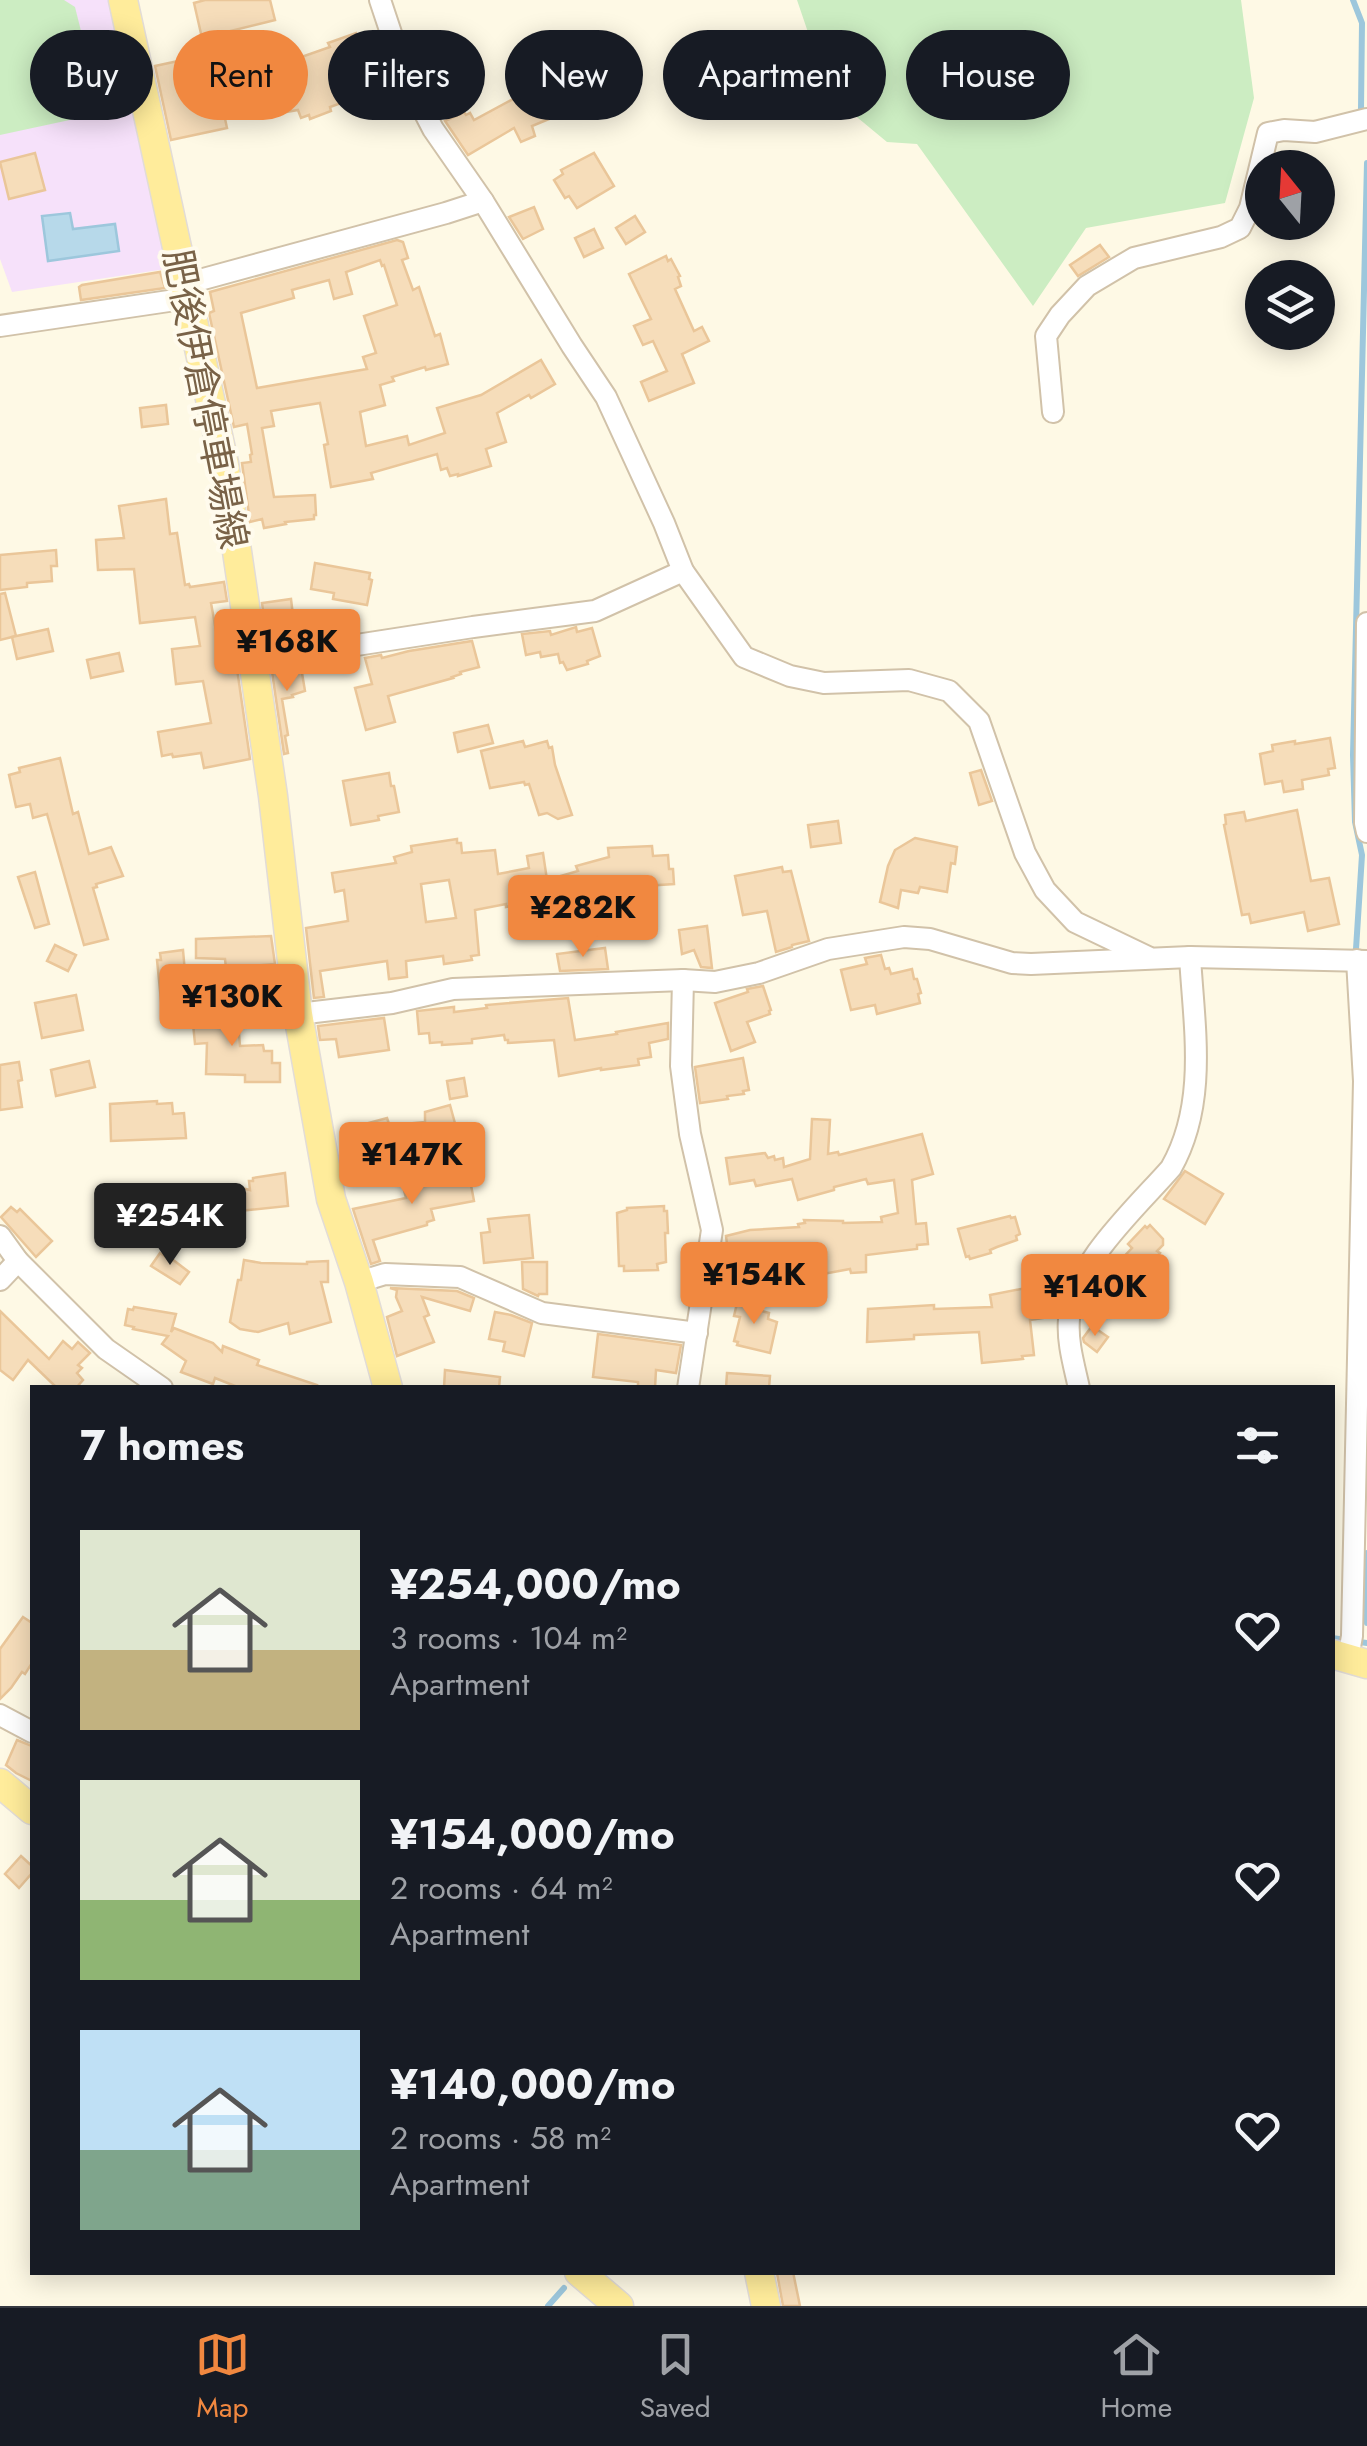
<!DOCTYPE html>
<meta charset="utf-8">
<style>
:root{--surface:#171b24;--page:#20242c;--text:#f1f3f6;--muted:#9ea1a6;--line:#363941;--accent:#f18840}
body{margin:0;font-family:Jost,"Noto Sans JP",sans-serif;background:var(--page);color:var(--text);height:100vh;display:flex;flex-direction:column;font-size:38px;white-space:nowrap}
*{box-sizing:border-box;margin:0}
p{font-size:32px;color:var(--muted)}
.icon{flex:none;width:55px;height:55px;fill:none;stroke:currentColor;stroke-width:2;stroke-linecap:round;stroke-linejoin:round}
.map{position:relative;flex:1;overflow:hidden}
.side{position:absolute;left:30px;top:1385px;width:1305px;height:890px;display:flex;flex-direction:column;background:var(--surface);border-radius:0px;box-shadow:0 5px 25px #0003}
.side>*{flex:none}
.guide{position:absolute;left:30px;top:30px;width:1308px;height:90px;display:flex;gap:20px}
.needle{width:65px;rotate:342deg}
.buttons{position:absolute;left:1245px;top:150px;display:grid;gap:20px}
.buttons a{display:grid;place-items:center;width:90px;height:90px;border-radius:50%;background:var(--surface);box-shadow:0 5px 25px #0003;font-size:50px}
.price{position:absolute;translate:-50% -85px;padding:0 22px;border-radius:10px;background:var(--accent);color:#111;font-size:32px;line-height:65px;filter:drop-shadow(0 2px 5px #0008)}
.price::after{content:'';position:absolute;left:50%;top:60px;width:30px;height:22px;margin-left:-15px;background:inherit;clip-path:polygon(0 0,100% 0,50% 100%)}
.price.selected{background:#222;color:#fff}
ul{padding:0;list-style:none}
li{display:flex;align-items:center;gap:30px;height:250px;padding:0 50px}
li span{display:grid;place-items:center;flex:none;width:280px;height:200px;border-radius:0px;color:#555}
li>.icon{margin-inline-start:auto}
span .icon{width:120px;height:120px;fill:#fffc;stroke-width:1}
li b{font-size:42px}
h2{display:flex;justify-content:space-between;align-items:center;height:120px;padding:0 50px;font-size:42px}
.tag{padding:0 35px;border-radius:45px;background:var(--surface);box-shadow:0 5px 25px #0003;font-size:35px;line-height:90px}
.tag.selected{background:var(--accent);color:#111}
.tab-bar{display:flex;justify-content:space-around;align-items:center;height:140px;border-top:2px solid var(--line);background:var(--surface);font-size:28px;color:var(--muted)}
.tab-bar a{display:grid;justify-items:center;gap:5px}
.tab-bar .selected{color:var(--accent)}
.map>svg:first-child{display:block}
.education{fill:#f6e1fa}
.green{fill:#ccedc2}
.water{fill:#b7d9ea;stroke:#9dc7dc;stroke-width:2.5}
.lines{fill:none;stroke-linecap:round;stroke-linejoin:round}
.stream{stroke:#9dc7dc;stroke-width:6}
.building{fill:#f6ddba;stroke:#eac699;stroke-width:2.5;fill-rule:evenodd}
.minor-casing{stroke:#d1c2a9;stroke-width:24}
.major-casing{stroke:#e2dcd7;stroke-width:31}
.minor{stroke:#fff;stroke-width:20}
.major{stroke:#ffec9b;stroke-width:28}
.labels{text-anchor:middle;dominant-baseline:central;stroke-width:8;stroke-linejoin:round;paint-order:stroke}
.street-label{font-size:38px;fill:#796247;stroke:#fffbed}
</style>
<div class="map">
<svg width="1367" height="2306" viewBox="0 0 1367 2306">
<rect width="100%" height="100%" fill="#fef9e5"/>
<polygon class="education" points="0,0 114,0 166,269 12,292 0,259"/>
<g class="green">
<polygon points="0,0 64,0 75,7 95,87 79,118 0,135"/>
<polygon points="797,0 1241,0 1254,98 1225,203 1086,228 1033,306 917,144 887,142 829,94"/>
</g>
<polygon class="water" points="70,213 73,229 115,224 119,251 48,261 42,216"/>
<g class="lines">
<g class="stream">
<polyline points="1353,0 1362,23 1361,109 1364,117"/>
<polyline points="1356,949 1362,855 1355,822 1353,755 1367,163"/>
<polyline points="1367,1553 1367,1623"/>
<polyline points="1332,1638 1367,1643"/>
<polyline points="548,2306 564,2288"/>
</g>
</g>
<g class="building">
<polygon points="205,0 270,0 275,20 202,38 194,3"/>
<polygon points="356,33 366,62 355,67 362,85 358,87 359,90 350,93 352,99 330,107 331,111 310,119 309,115 301,118 298,110 286,112 280,95 224,114 227,128 171,140 155,66 206,55 210,75 268,55 273,67 330,47 328,43"/>
<polygon points="559,83 566,112 532,126 535,136 521,142 514,128 468,155 445,121 464,112 466,115 470,113 474,120 515,98 515,96"/>
<polygon points="35,153 45,190 9,199 0,162"/>
<polygon points="594,153 614,186 577,208 569,196 565,198 554,180 563,174 561,170"/>
<polygon points="534,207 543,229 523,239 509,217"/>
<polygon points="635,216 645,232 626,244 616,228"/>
<polygon points="594,229 603,248 584,257 575,238"/>
<path d="M397,240l6,2 5,16 -6,2 11,30 6,-3 16,49 5,-2 8,30 -22,6 -1,-3 -33,10 2,4 -14,4 5,20 -25,7 6,34 41,-10 2,9 36,-12 -8,-25 44,-13 60,-35 14,24 -24,14 -2,-3 -32,18 9,29 -20,7 5,17 -33,10v-2l-8,2 -3,-8 -6,2 -4,-16 -66,19 2,6 -42,8 -7,-42 4,-1 -8,-41 -49,8 3,15 -12,2 12,69 41,-2 1,20h-2v4l-29,3 1,2 -22,4 -2,-9 -12,3 -8,-59 9,-1 -1,-7 2,-1 -5,-30 -13,3 -25,-114 5,-2 -4,-19zM380,260l2,6 2,-1 13,40 -33,11 12,37 -13,4 4,12 -110,19 -16,-75 53,-15 -2,-8 37,-10 5,19 18,-5 -6,-22z"/>
<polygon points="1100,245 1109,257 1078,276 1070,265"/>
<polygon points="666,256 668,261 671,259 680,276 678,277 681,286 675,289 694,331 702,327 709,341 682,354 694,383 649,401 641,382 667,371 653,341 643,345 634,326 651,319 629,274"/>
<polygon points="160,272 165,288 81,300 79,287 82,285"/>
<polygon points="166,405 168,424 142,427 140,408"/>
<polygon points="166,499 170,534 177,533 185,585 189,584 190,587 224,582 227,601 211,603 217,636 232,634 250,759 204,768 201,753 173,757 172,754 162,756 158,732 211,723 203,681 176,684 172,649 200,646 195,617 140,623 134,569 98,570 96,540 124,538 119,506"/>
<polygon points="56,550 57,566 51,566 52,581 27,583 27,587 0,590 0,555"/>
<polygon points="315,563 370,573 369,579 372,580 367,605 333,599 334,593 311,589"/>
<polygon points="5,593 16,636 0,640 0,594"/>
<polygon points="291,599 294,624 299,640 284,642 282,630 266,632 262,603"/>
<polygon points="576,627 577,632 592,628 600,656 587,661 588,664 567,670 563,662 560,663 558,654 541,657 540,652 526,655 522,634 550,631 551,635"/>
<polygon points="48,629 53,651 17,659 12,637"/>
<polygon points="472,641 479,667 460,672 461,674 452,677 453,678 388,696 395,722 366,730 355,688 372,684 365,658 381,655 382,658 409,651"/>
<polygon points="119,653 123,671 91,678 87,660"/>
<polygon points="301,667 305,691 292,695 293,697 282,699 288,735 285,736 288,753 284,754 272,672"/>
<polygon points="488,725 493,743 458,752 454,733"/>
<polygon points="1330,738 1335,768 1328,769 1329,775 1302,780 1303,789 1284,792 1282,781 1265,784 1260,754 1273,751 1272,745 1295,741 1295,744"/>
<polygon points="523,741 525,747 547,741 549,748 552,747 555,765 572,815 558,819 547,813 539,815 529,784 525,785 524,782 490,788 481,751"/>
<polygon points="60,758 73,814 78,812 89,854 111,847 123,876 96,884 97,887 93,888 108,939 84,945 47,814 33,818 30,804 16,807 9,775 20,772 19,768"/>
<polygon points="981,770 992,801 979,805 970,773"/>
<polygon points="389,773 391,786 394,786 399,812 378,816 379,820 351,825 343,781"/>
<polygon points="1297,810 1311,881 1329,878 1339,924 1308,931 1304,912 1251,923 1249,914 1242,915 1224,825 1226,824 1225,815 1244,812 1246,821"/>
<polygon points="838,821 841,843 811,847 808,825"/>
<polygon points="915,838 957,847 955,864 951,863 947,892 920,887 918,893 901,890 898,908 880,902 888,866 895,850"/>
<path d="M457,839v4h4l1,10 33,-3 3,24 31,-6 -2,-12 16,-3 4,27 31,-9 -2,-5 33,-9 -1,-9 44,-2 1,10 15,-1 1,14h4l1,15 -45,3 1,4h-13l4,16 -61,17 -7,-23 -37,7 -1,-3 -9,2v-3l-31,6 4,45 -8,1 1,4 -28,4 -1,-8 -37,5 1,16 -18,2 -2,-18 -67,10 4,26 -10,1 -8,-70 42,-7 -4,-31 -9,2 -3,-19 64,-10 -2,-6 18,-5 -1,-6zM449,880l7,38 -30,4 -5,-38z"/>
<polygon points="782,867 783,872 791,871 809,941 792,945 792,947 776,952 767,911 743,915 735,876"/>
<polygon points="35,872 49,924 35,928 18,877"/>
<polygon points="707,926 709,942 712,968 701,967 694,950 682,954 679,930"/>
<polygon points="271,936 275,964 226,968 225,959 196,958 196,939"/>
<polygon points="55,945 76,955 68,971 47,961"/>
<polygon points="605,948 608,969 560,971 557,954"/>
<polygon points="183,950 189,1017 163,1020 157,960 161,960 160,953"/>
<polygon points="881,955 885,969 889,968 891,974 912,969 914,979 917,979 921,993 918,994 920,1003 877,1014 875,1005 851,1010 841,970 867,964 865,958"/>
<polygon points="763,986 771,1010 769,1011 770,1014 747,1022 755,1042 731,1051 715,1003 748,992 747,989"/>
<polygon points="76,995 83,1030 42,1038 35,1003"/>
<polygon points="568,998 575,1040 617,1034 616,1032 668,1023 668,1039 649,1043 651,1057 638,1059 639,1065 601,1070 601,1068 559,1076 554,1040 508,1043 508,1040 505,1040 504,1035 472,1039 472,1043 442,1045 442,1042 430,1043 429,1033 419,1034 417,1011 454,1007 454,1012 487,1008 486,1005"/>
<polygon points="237,1009 240,1046 263,1045 264,1051 272,1051 272,1063 280,1063 280,1082 245,1082 245,1075 206,1074 207,1043 195,1044 192,1013"/>
<polygon points="384,1018 389,1050 339,1057 336,1039 320,1040 318,1026"/>
<polygon points="743,1058 749,1090 743,1091 744,1094 727,1096 728,1099 700,1103 695,1067"/>
<polygon points="89,1061 95,1087 56,1096 51,1070"/>
<polygon points="19,1062 22,1080 18,1081 22,1107 0,1110 0,1065"/>
<polygon points="464,1078 467,1096 450,1099 447,1081"/>
<polygon points="157,1101 157,1104 172,1103 173,1114 184,1113 186,1138 111,1141 110,1104"/>
<polygon points="450,1105 459,1138 400,1154 393,1125 425,1122 425,1112"/>
<polygon points="387,1118 392,1133 362,1142 357,1126"/>
<polygon points="812,1119 830,1120 828,1154 838,1152 839,1155 922,1134 933,1174 912,1180 916,1224 926,1223 928,1244 917,1245 917,1249 866,1255 866,1272 851,1273 850,1269 801,1278 799,1261 793,1261 792,1259 750,1264 748,1250 728,1253 726,1236 750,1230 799,1227 798,1224 805,1223 804,1220 843,1221 843,1223 882,1222 881,1217 898,1213 894,1180 868,1184 866,1179 834,1187 834,1190 798,1200 792,1179 756,1186 754,1180 730,1184 726,1158 765,1153 768,1158 774,1156 775,1160 783,1158 784,1167 810,1159"/>
<polygon points="468,1169 474,1201 431,1209 434,1220 427,1222 427,1225 373,1240 380,1261 371,1264 353,1209 406,1198 402,1182"/>
<polygon points="1185,1171 1223,1194 1205,1224 1164,1199"/>
<polygon points="285,1173 288,1206 239,1211 236,1230 226,1228 225,1231 186,1225 192,1190 226,1195 229,1185 250,1190 249,1181 253,1181 253,1178"/>
<polygon points="664,1206 664,1211 667,1211 668,1233 665,1233 666,1262 657,1264 658,1270 624,1271 624,1266 619,1266 617,1213 627,1210 627,1208"/>
<polygon points="11,1207 17,1212 20,1209 52,1241 36,1257 1,1217"/>
<polygon points="529,1215 533,1258 484,1263 481,1233 490,1232 488,1219"/>
<polygon points="1010,1216 1011,1218 1015,1217 1020,1234 1016,1236 1017,1240 997,1247 990,1250 991,1253 970,1259 969,1256 966,1257 958,1229"/>
<polygon points="1150,1225 1163,1239 1163,1245 1157,1251 1160,1253 1132,1283 1142,1291 1130,1307 1126,1304 1124,1307 1084,1312 1093,1285 1107,1264 1113,1268 1132,1248 1128,1244 1145,1226 1147,1228"/>
<polygon points="160,1253 166,1257 168,1256 189,1272 180,1284 151,1266"/>
<polygon points="244,1260 261,1263 307,1264 307,1262 328,1261 328,1282 321,1282 331,1322 290,1334 288,1323 258,1332 240,1329 230,1322 238,1280 241,1280"/>
<polygon points="522,1262 547,1262 547,1294 539,1294 538,1296 523,1289"/>
<polygon points="1059,1274 1061,1290 1056,1316 1030,1320 1034,1355 1022,1356 1023,1359 982,1363 979,1332 914,1335 914,1339 867,1342 868,1309 934,1305 934,1309 992,1307 990,1295 1031,1287 1029,1278"/>
<polygon points="390,1288 457,1291 474,1298 470,1311 422,1297 429,1315 424,1317 434,1342 397,1356 387,1317 402,1311 396,1297 397,1290"/>
<polygon points="738,1299 760,1304 758,1310 769,1313 768,1319 777,1322 770,1353 737,1345 738,1342 734,1341 740,1317 734,1316"/>
<polygon points="134,1307 176,1314 171,1332 174,1328 213,1343 222,1352 223,1346 259,1360 257,1365 317,1385 316,1388 240,1388 215,1378 213,1384 181,1372 186,1361 162,1344 168,1336 133,1329 134,1327 125,1325 128,1309 133,1310"/>
<polygon points="0,1311 49,1359 63,1341 72,1349 78,1342 90,1353 78,1365 82,1368 77,1373 83,1380 76,1388 57,1388 28,1360 13,1380 0,1370"/>
<polygon points="495,1312 511,1315 532,1323 524,1356 503,1351 505,1342 489,1339"/>
<polygon points="1092,1326 1108,1337 1097,1352 1084,1342 1083,1338"/>
<polygon points="598,1334 681,1345 676,1373 656,1370 655,1388 638,1388 638,1382 593,1377"/>
<polygon points="445,1370 500,1377 499,1388 444,1388"/>
<polygon points="727,1373 770,1376 769,1388 726,1388"/>
<polygon points="23,1617 32,1623 32,1663 25,1674 22,1672 11,1688 0,1699 0,1649"/>
<polygon points="17,1740 32,1746 32,1781 16,1773 6,1765"/>
<polygon points="21,1856 32,1866 32,1873 19,1888 5,1874"/>
<polygon points="793,2272 800,2306 783,2306 777,2273"/>
</g>
<g class="lines">
<g class="minor-casing">
<g id="minor">
<polyline points="380,0 405,75 433,129 483,201"/>
<polyline points="185,284 446,213 483,201 572,346 606,397 664,523 683,571 744,657 790,676 824,683 909,680 949,691 979,721 1025,853 1045,890 1075,922 1148,957"/>
<polyline points="0,326 189,298"/>
<polyline points="1053,412 1046,336 1060,315 1087,286 1134,258 1221,237 1240,228 1250,208 1268,133 1284,130 1315,132 1367,119"/>
<polyline points="1367,623 1365,823 1367,832"/>
<polyline points="253,661 473,627 595,611 683,571"/>
<polyline points="683,980 681,1066 690,1134 712,1230 688,1388"/>
<polyline points="298,1014 392,1003 453,989 683,980 715,982 759,973 828,949 904,937 930,939 1012,963 1031,964 1190,957 1367,961"/>
<polyline points="0,1236 18,1261 106,1349 162,1388"/>
<polyline points="0,1280 18,1261"/>
<polyline points="359,1282 385,1274 460,1277 542,1313 697,1333"/>
<path d="M1079,1388c-5,-23 -12,-46 -10,-69 2,-53 69,-113 102,-151 37,-65 23,-141 19,-211"/>
<polyline points="1348,1658 1352,1636 1364,1081 1357,960"/>
<polyline points="0,1715 32,1732"/>
</g>
</g>
<g class="major-casing">
<g id="major">
<polyline points="123,0 224,463 273,796 298,1014 331,1199 359,1282 388,1388"/>
<polyline points="1332,1654 1367,1664"/>
<polyline points="0,1783 32,1810"/>
<polyline points="579,2272 619,2306"/>
<polyline points="759,2272 766,2306"/>
</g>
</g>
<use href="#minor" class="minor"/>
<use href="#major" class="major"/>
</g>
<g class="labels">
<g class="street-label">
<text transform="translate(206 399) rotate(79)">肥後伊倉停車場線</text>
</g>
</g>
</svg>
<div class="buttons">
<a><svg class="needle" viewBox="-14 -14 28 28"><path d="M0-13l5 13h-10z" fill="#e53935"/><path d="M0 13l5-13h-10z" fill="#9ea1a6"/></svg></a>
<a><svg class="icon" aria-label="layers" viewBox="0 0 24 24"><path d="M12 4l9 5-9 5-9-5zM3 14l9 5 9-5"/></svg></a>
</div>
<b class="price" style="left:287px;top:694px">¥168K</b>
<b class="price" style="left:583px;top:960px">¥282K</b>
<b class="price" style="left:232px;top:1049px">¥130K</b>
<b class="price" style="left:412px;top:1207px">¥147K</b>
<b class="price selected" style="left:170px;top:1268px">¥254K</b>
<b class="price" style="left:754px;top:1327px">¥154K</b>
<b class="price" style="left:1095px;top:1339px">¥140K</b>
<div class="guide">
<a class="tag">Buy</a>
<a class="tag selected">Rent</a>
<a class="tag">Filters</a>
<a class="tag">New</a>
<a class="tag">Apartment</a>
<a class="tag">House</a>
</div>
<section class="side">
<h2>7 homes<svg class="icon" aria-label="filters" viewBox="0 0 24 24"><path d="M4 7h16M4 17h16"/><circle cx="9" cy="7" r="2"/><circle cx="15" cy="17" r="2"/></svg></h2>
<ul>
<li><span style="background:linear-gradient(#dfe7d0 60%,#c2b280 0)"><svg class="icon" aria-label="home" viewBox="0 0 24 24"><path d="M3 11l9-7 9 7M6 9v11h12V9"/></svg></span><div><b>¥254,000/mo</b><p>3 rooms · 104 m²</p><p>Apartment</p></div><svg class="icon" aria-label="heart" viewBox="0 0 24 24"><path d="M12 20l-8-8c-3-5 5-10 8-4 3-6 11-1 8 4z"/></svg></li>
<li><span style="background:linear-gradient(#dfe7d0 60%,#8fb573 0)"><svg class="icon" aria-label="home" viewBox="0 0 24 24"><path d="M3 11l9-7 9 7M6 9v11h12V9"/></svg></span><div><b>¥154,000/mo</b><p>2 rooms · 64 m²</p><p>Apartment</p></div><svg class="icon" aria-label="heart" viewBox="0 0 24 24"><path d="M12 20l-8-8c-3-5 5-10 8-4 3-6 11-1 8 4z"/></svg></li>
<li><span style="background:linear-gradient(#bfe0f5 60%,#7fa58c 0)"><svg class="icon" aria-label="home" viewBox="0 0 24 24"><path d="M3 11l9-7 9 7M6 9v11h12V9"/></svg></span><div><b>¥140,000/mo</b><p>2 rooms · 58 m²</p><p>Apartment</p></div><svg class="icon" aria-label="heart" viewBox="0 0 24 24"><path d="M12 20l-8-8c-3-5 5-10 8-4 3-6 11-1 8 4z"/></svg></li>
</ul>
</section>
</div>
<nav class="tab-bar">
<a class="selected"><svg class="icon" aria-label="map" viewBox="0 0 24 24"><path d="M3 6l6-2 6 2 6-2v14l-6 2-6-2-6 2zM9 4v14M15 6v14"/></svg>Map</a>
<a><svg class="icon" aria-label="saved" viewBox="0 0 24 24"><path d="M7 4h10v16l-5-4-5 4z"/></svg>Saved</a>
<a><svg class="icon" aria-label="home" viewBox="0 0 24 24"><path d="M3 11l9-7 9 7M6 9v11h12V9"/></svg>Home</a>
</nav>
